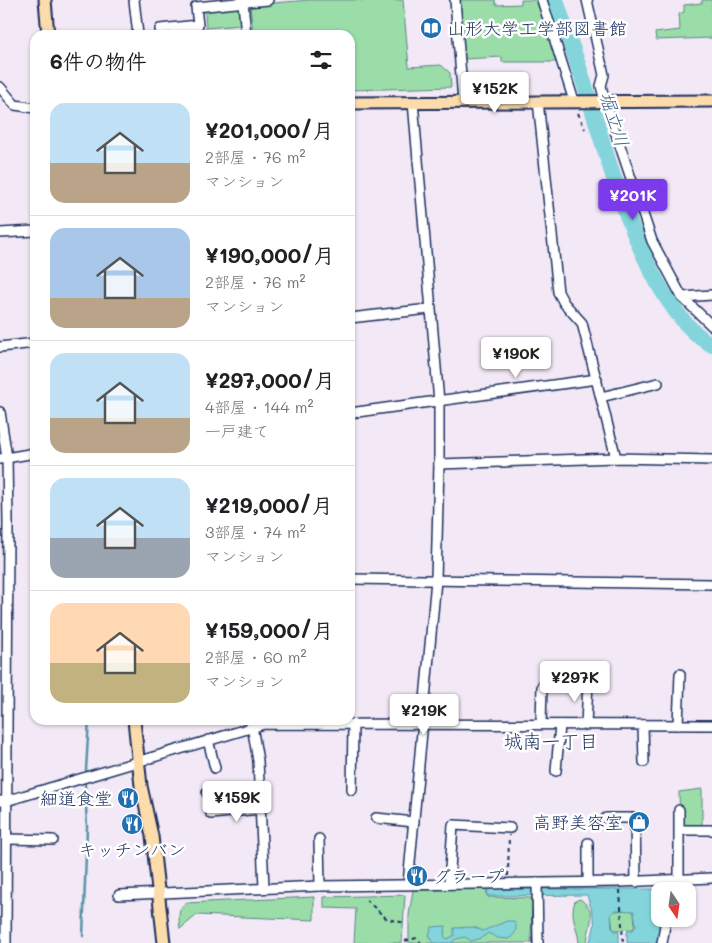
<!DOCTYPE html>
<html lang="ja">
<meta charset="utf-8">
<style>
:root{--surface:#fff;--page:#f6f6f6;--text:#202124;--muted:#757577;--line:#e0e0e0;--accent:#7c3aed}
body{margin:0;font-family:Mali,"Klee One",sans-serif;background:var(--page);color:var(--text);height:100vh;display:flex;flex-direction:column;font-size:19px;white-space:nowrap}
*{box-sizing:border-box;margin:0}
p{font-size:16px;color:var(--muted)}
.icon{flex:none;width:28px;height:28px;fill:none;stroke:currentColor;stroke-width:2;stroke-linecap:round;stroke-linejoin:round}
.map{position:relative;flex:1;overflow:hidden}
.drawer{position:absolute;left:30px;top:30px;width:325px;height:695px;display:flex;flex-direction:column;background:var(--surface);border-radius:15px;box-shadow:0 1px 4px #0004}
.drawer>*{flex:none}
.needle{width:32px;rotate:167deg}
.controls{position:absolute;left:651px;top:882px;display:grid;gap:10px}
.controls a{display:grid;place-items:center;width:45px;height:45px;border-radius:10px;background:var(--surface);box-shadow:0 1px 4px #0004;font-size:25px}
.price{position:absolute;translate:-50% -42px;padding:0 11px;border-radius:5px;background:#fff;color:#222;font-size:16px;line-height:32px;filter:drop-shadow(0 1px 2px #0008)}
.price::after{content:'';position:absolute;left:50%;top:30px;width:15px;height:11px;margin-left:-8px;background:inherit;clip-path:polygon(0 0,100% 0,50% 100%)}
.price.selected{background:var(--accent);color:#fff}
ul{padding:0;list-style:none}
li{display:flex;align-items:center;gap:15px;height:125px;padding:0 20px}
li+li{border-top:1px solid var(--line)}
li span{display:grid;place-items:center;flex:none;width:140px;height:100px;border-radius:15px;color:#555}
li>.icon{margin-inline-start:auto}
span .icon{width:60px;height:60px;fill:#fffc;stroke-width:1}
li b{font-size:21px}
h2{display:flex;justify-content:space-between;align-items:center;height:60px;padding:0 20px;font-size:21px}
.map>svg:first-child{display:block}
.green{fill:#9adda8;stroke:#5a8683}
.water{fill:#84d5db;stroke:#5a93a9}
.lines{fill:none;stroke-linecap:round;stroke-linejoin:round}
.stream{stroke:#5a93a9;stroke-width:2.5}
.river{stroke:#84d5db;stroke-width:16}
.minor-casing{stroke:#1b2f5e;stroke-width:12}
.major-casing{stroke:#1b2f5e;stroke-width:15}
.path{stroke:#1b2f5e;stroke-width:2;stroke-dasharray:4 4;stroke-linecap:butt}
.minor{stroke:#fff;stroke-width:9}
.major{stroke:#fddcac;stroke-width:11}
.labels{text-anchor:middle;dominant-baseline:central;stroke-width:5;stroke-linejoin:round;paint-order:stroke}
.poi-label{font-size:18px;fill:#1b2f5e;stroke:#fff;text-anchor:start}
.water-label{font-size:19px;font-style:italic;fill:#3a6184;stroke:#fff}
.neighbourhood-label{font-size:19px;fill:#1b2f5e;stroke:#fff}
</style>
<div class="map">
<svg width="712" height="943" viewBox="0 0 712 943">
<rect width="100%" height="100%" fill="#f2e8f6"/>
<filter id="ink" filterUnits="userSpaceOnUse"><feTurbulence type="fractalNoise" baseFrequency=".02" numOctaves="2"/><feDisplacementMap in="SourceGraphic" scale="10" xChannelSelector="R" yChannelSelector="G"/><feConvolveMatrix kernelMatrix="1 2 1 2 8 2 1 2 1" color-interpolation-filters="sRGB"/></filter>
<g filter="url(#ink)">
<g class="green">
<polygon points="309,0 403,0 409,67 441,65 450,73 451,87 350,90 350,35 253,35 250,5"/>
<polygon points="459,0 495,0 496,5 521,4 521,0 539,0 556,62 502,62 502,57 464,59"/>
<polygon points="702,0 712,0 712,38 656,40 655,33 680,30 679,14 684,12 684,5 702,3"/>
<polygon points="238,7 240,25 206,28 205,11"/>
<polygon points="702,789 702,825 680,827 679,792"/>
<polygon points="486,889 488,897 532,898 531,943 409,943 409,915 413,890"/>
<polygon points="405,895 402,943 354,943 356,909 324,908 324,897"/>
<path d="M314,897v23l-117,-5 -17,14c-1,-10 -3,-19 5,-26z"/>
<path d="M580,899c20,15 8,24 7,44h-8c-1,-16 -10,-26 -4,-42z"/>
<polygon points="631,910 634,913 635,925 633,929 613,930 611,914 615,911"/>
</g>
<g class="water">
<path d="M488,889h165l7,4v26h2l-5,24h-30v-11l6,-2 3,-4 -2,-15 -19,-1 -4,4 1,14 3,3h4v12h-30c10,-23 4,-26 -2,-48l-100,1z"/>
<path d="M507,921h7c4,7 2,14 -6,18l-10,-1 -10,-5 -6,5 -11,3 -6,-4 -9,2 -5,4h-17l-5,-8 3,-8 14,-1 -2,10 3,3 7,-3v-8l20,-1 9,4z"/>
</g>
<g class="lines">
<g class="stream">
<polyline points="86,770 89,720"/>
<polyline points="83,936 87,827 85,784"/>
</g>
<path class="river" d="M556,0c9,29 20,57 29,86 22,68 61,224 127,259"/>
<g class="minor-casing">
<g id="minor">
<polyline points="134,0 138,35"/>
<polyline points="455,0 463,101"/>
<polyline points="542,0 574,101"/>
<polyline points="587,0 604,75 601,86 605,101 652,241 682,297 712,326"/>
<polyline points="243,2 246,35"/>
<polyline points="161,35 160,29 198,25 196,7 268,0"/>
<polyline points="0,87 15,105 35,108"/>
<polyline points="538,101 558,292 564,303 582,323 616,458"/>
<polyline points="0,233 35,231"/>
<polyline points="682,297 712,295"/>
<polyline points="350,318 429,309"/>
<polyline points="0,347 35,343"/>
<polyline points="601,397 658,383"/>
<polyline points="0,412 7,458 8,522 6,943"/>
<polyline points="350,413 597,379"/>
<polyline points="0,459 35,453"/>
<polyline points="439,464 616,458 712,460"/>
<polyline points="350,579 712,584"/>
<polyline points="251,720 258,761 264,887"/>
<polyline points="541,724 542,686"/>
<polyline points="586,725 588,682"/>
<polyline points="643,725 644,762"/>
<polyline points="678,725 680,674"/>
<polyline points="208,740 215,768"/>
<polyline points="556,771 560,725"/>
<polyline points="352,790 353,724"/>
<polyline points="207,793 258,790"/>
<polyline points="0,801 6,801 264,724 712,725"/>
<polyline points="679,810 679,880"/>
<polyline points="211,814 259,809"/>
<polyline points="376,818 414,822"/>
<polyline points="606,818 635,818 636,882"/>
<polyline points="680,830 712,830"/>
<polyline points="7,839 53,840"/>
<polyline points="319,839 320,886"/>
<polyline points="588,882 588,843"/>
<polyline points="537,883 538,943"/>
<polyline points="408,884 436,580 439,464 439,402 413,102"/>
<polyline points="449,884 453,825 510,828"/>
<polyline points="119,895 320,886 620,882 712,878"/>
<polyline points="662,943 666,919"/>
</g>
</g>
<g class="major-casing">
<g id="major">
<polyline points="45,0 48,35"/>
<polyline points="350,103 712,101"/>
<polyline points="134,720 141,786 152,836 164,943"/>
</g>
</g>
<g class="path">
<polyline points="578,113 585,129"/>
<polyline points="508,876 509,835"/>
<polyline points="620,890 623,943"/>
<polyline points="366,900 387,919 406,923"/>
<polyline points="405,941 417,938 421,943"/>
</g>
<use href="#minor" class="minor"/>
<use href="#major" class="major"/>
</g>
</g>
<defs>
<g id="library-disc" transform="scale(1.125)"><circle r="9.5" fill="#1f6fb2" stroke="#fff"/><path d="M-6-4Q-3-5.5-.7-3.5V5Q-3 3-6 4ZM6-4Q3-5.5 .7-3.5V5Q3 3 6 4Z" fill="#fff"/></g>
<g id="restaurant-disc" transform="scale(1.125)"><circle r="9.5" fill="#1f6fb2" stroke="#fff"/><path d="M-5-6h1v4h1v-4h1v4h1v-4h1v5L-1.5 .5V6h-2V.5L-5-1ZM5-6V6H3V1.5H1.5Q1.5-4 5-6Z" fill="#fff"/></g>
<g id="shop-disc" transform="scale(1.125)"><circle r="9.5" fill="#1f6fb2" stroke="#fff"/><path d="M-5-2.5h2.3a2.7 3.5 0 0 1 5.4 0H5L5.5 6h-11ZM-1.5-2.5h3a1.5 2.3 0 0 0-3 0Z" fill="#fff"/></g>
</defs>
<g fill-rule="evenodd">
<use href="#library-disc" x="431" y="28"/>
<use href="#restaurant-disc" x="128" y="798"/>
<use href="#shop-disc" x="639" y="822"/>
<use href="#restaurant-disc" x="132" y="824"/>
<use href="#restaurant-disc" x="417" y="876"/>
</g>
<g class="labels">
<g class="poi-label">
<text x="447" y="28">山形大学工学部図書館</text>
<text x="112" y="798" text-anchor="end">細道食堂</text>
<text x="623" y="822" text-anchor="end">高野美容室</text>
<text x="132" y="849" text-anchor="middle">キッチンバン</text>
<text x="433" y="876">グラープ</text>
</g>
<g class="water-label">
<text transform="translate(615 119) rotate(72)">堀立川</text>
</g>
<g class="neighbourhood-label">
<text x="551" y="740">城南一丁目</text>
</g>
</g>
</svg>
<div class="controls">
<a><svg class="needle" viewBox="-14 -14 28 28"><path d="M0-13l5 13h-10z" fill="#e53935"/><path d="M0 13l5-13h-10z" fill="#757577"/></svg></a>
</div>
<b class="price" style="left:495px;top:114px">¥152K</b>
<b class="price selected" style="left:633px;top:221px">¥201K</b>
<b class="price" style="left:516px;top:379px">¥190K</b>
<b class="price" style="left:575px;top:703px">¥297K</b>
<b class="price" style="left:424px;top:736px">¥219K</b>
<b class="price" style="left:237px;top:823px">¥159K</b>
<section class="drawer">
<h2>6件の物件<svg class="icon" aria-label="filters" viewBox="0 0 24 24"><path d="M4 7h16M4 17h16"/><circle cx="9" cy="7" r="2"/><circle cx="15" cy="17" r="2"/></svg></h2>
<ul>
<li><span style="background:linear-gradient(#bfe0f5 60%,#b9a48a 0)"><svg class="icon" aria-label="home" viewBox="0 0 24 24"><path d="M3 11l9-7 9 7M6 9v11h12V9"/></svg></span><div><b>¥201,000/月</b><p>2部屋 · 76 m²</p><p>マンション</p></div></li>
<li><span style="background:linear-gradient(#a9c7e8 70%,#b9a48a 0)"><svg class="icon" aria-label="home" viewBox="0 0 24 24"><path d="M3 11l9-7 9 7M6 9v11h12V9"/></svg></span><div><b>¥190,000/月</b><p>2部屋 · 76 m²</p><p>マンション</p></div></li>
<li><span style="background:linear-gradient(#bfe0f5 65%,#b9a48a 0)"><svg class="icon" aria-label="home" viewBox="0 0 24 24"><path d="M3 11l9-7 9 7M6 9v11h12V9"/></svg></span><div><b>¥297,000/月</b><p>4部屋 · 144 m²</p><p>一戸建て</p></div></li>
<li><span style="background:linear-gradient(#bfe0f5 60%,#9aa5b1 0)"><svg class="icon" aria-label="home" viewBox="0 0 24 24"><path d="M3 11l9-7 9 7M6 9v11h12V9"/></svg></span><div><b>¥219,000/月</b><p>3部屋 · 74 m²</p><p>マンション</p></div></li>
<li><span style="background:linear-gradient(#ffd9b3 60%,#c2b280 0)"><svg class="icon" aria-label="home" viewBox="0 0 24 24"><path d="M3 11l9-7 9 7M6 9v11h12V9"/></svg></span><div><b>¥159,000/月</b><p>2部屋 · 60 m²</p><p>マンション</p></div></li>
</ul>
</section>
</div>
